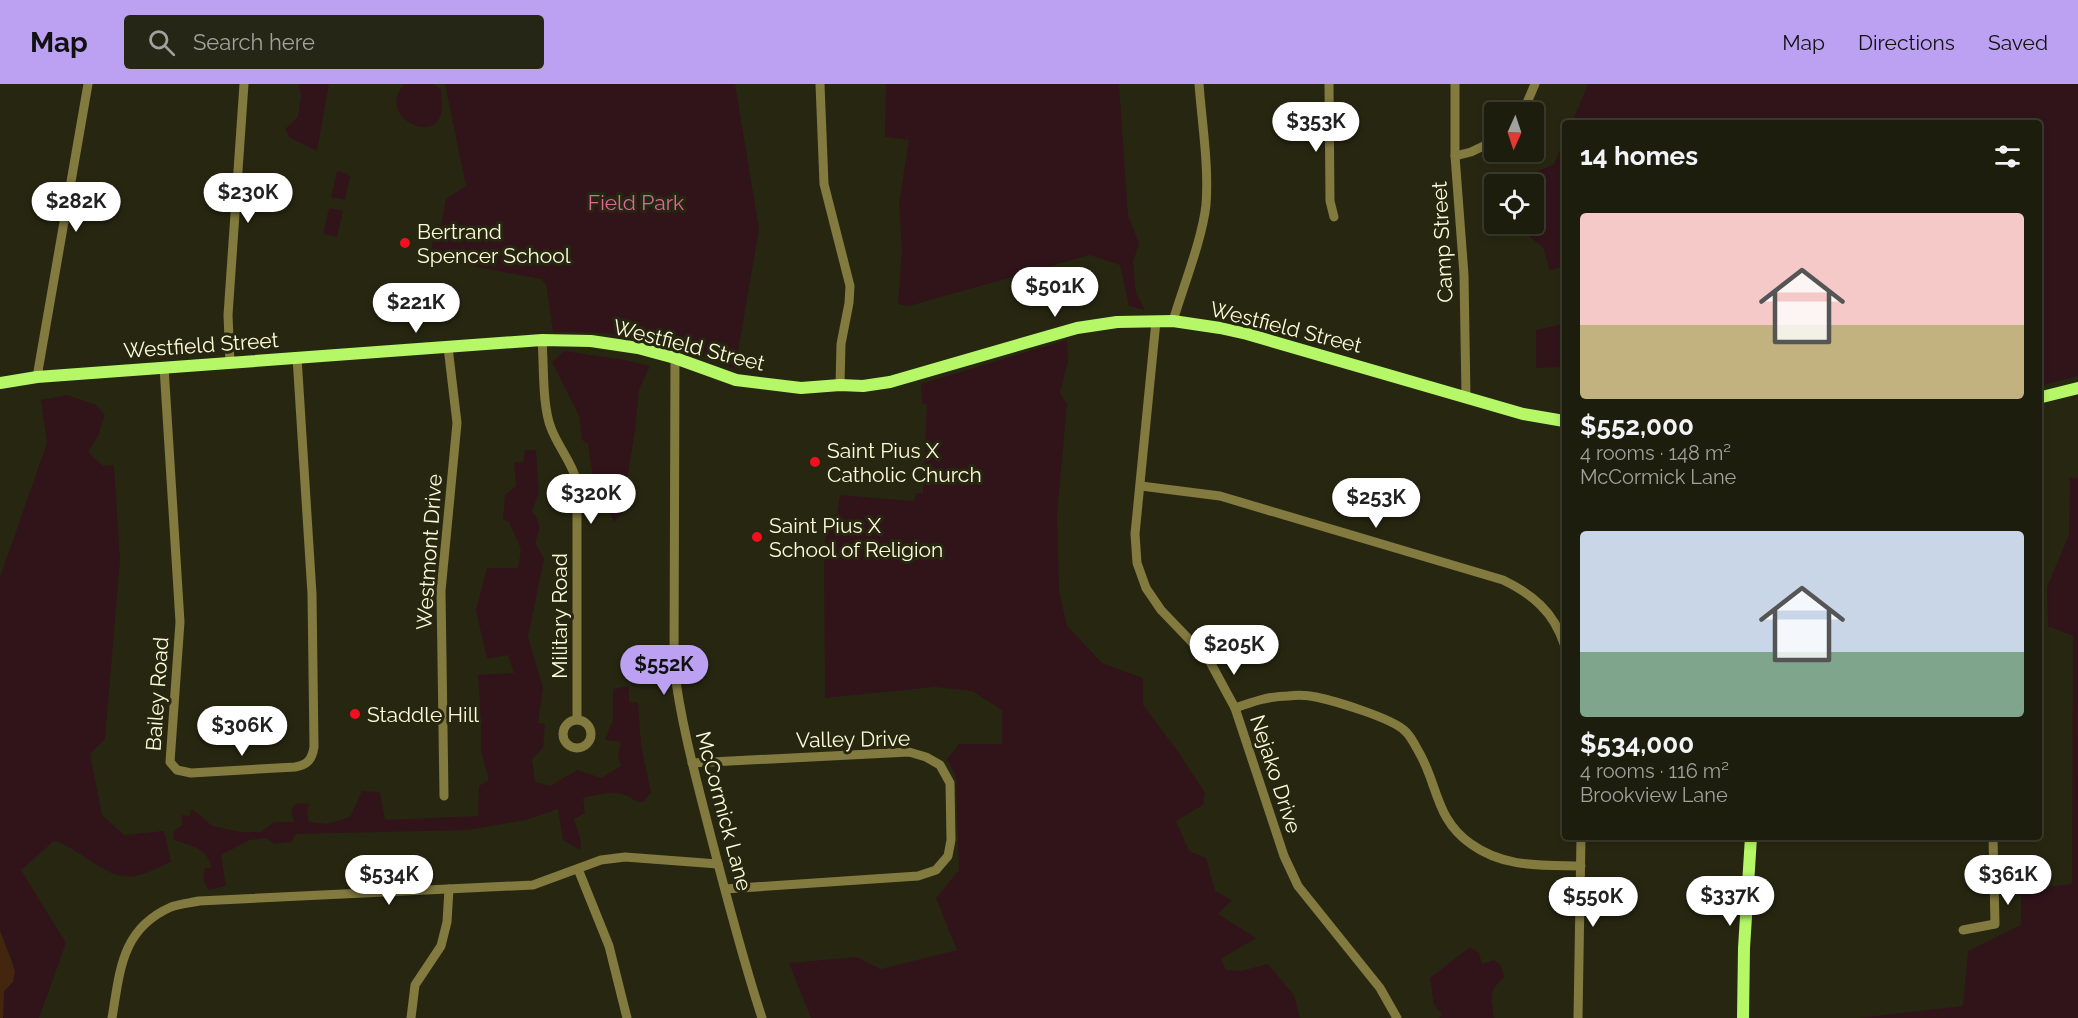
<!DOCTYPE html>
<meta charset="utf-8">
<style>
:root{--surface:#1d1d0d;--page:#252616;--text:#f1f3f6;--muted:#a0a29d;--line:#3b3b2e;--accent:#bca0f2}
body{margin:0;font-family:Raleway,sans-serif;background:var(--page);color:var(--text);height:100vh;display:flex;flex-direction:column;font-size:22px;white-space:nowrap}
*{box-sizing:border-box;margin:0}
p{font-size:20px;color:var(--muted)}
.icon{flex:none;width:33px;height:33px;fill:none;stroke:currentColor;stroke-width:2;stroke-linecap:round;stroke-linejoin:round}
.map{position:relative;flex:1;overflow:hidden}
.details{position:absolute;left:1562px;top:36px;width:480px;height:720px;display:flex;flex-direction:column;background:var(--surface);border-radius:6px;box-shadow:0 3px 9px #0003,0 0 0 2px var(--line)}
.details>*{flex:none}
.needle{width:39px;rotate:183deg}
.tools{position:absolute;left:1484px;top:18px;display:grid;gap:12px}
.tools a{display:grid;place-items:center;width:60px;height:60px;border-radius:6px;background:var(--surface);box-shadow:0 3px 9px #0003,0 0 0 2px var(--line);font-size:30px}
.price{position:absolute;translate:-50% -51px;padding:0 14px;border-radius:21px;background:#fff;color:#222;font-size:20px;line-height:39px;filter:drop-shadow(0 2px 3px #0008)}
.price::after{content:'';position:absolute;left:50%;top:36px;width:18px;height:14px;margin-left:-9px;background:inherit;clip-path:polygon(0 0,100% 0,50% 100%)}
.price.active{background:var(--accent);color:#111}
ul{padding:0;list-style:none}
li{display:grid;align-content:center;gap:12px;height:318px;padding:0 18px}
li span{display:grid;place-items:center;height:186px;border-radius:6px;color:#555}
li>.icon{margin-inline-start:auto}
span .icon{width:108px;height:108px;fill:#fffc;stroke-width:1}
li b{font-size:26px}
h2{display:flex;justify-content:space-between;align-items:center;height:72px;padding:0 18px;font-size:26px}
header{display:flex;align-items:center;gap:36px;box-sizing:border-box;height:84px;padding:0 30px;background:var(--accent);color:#111}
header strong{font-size:28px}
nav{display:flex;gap:33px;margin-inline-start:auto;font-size:21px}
.search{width:420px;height:54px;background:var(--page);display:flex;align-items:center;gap:15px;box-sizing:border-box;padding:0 21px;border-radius:6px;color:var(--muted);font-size:22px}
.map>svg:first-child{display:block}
.green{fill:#30141a}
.water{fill:#43260d}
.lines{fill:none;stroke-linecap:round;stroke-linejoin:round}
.minor{stroke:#837a3f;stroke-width:9}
.major{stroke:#b5f766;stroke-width:12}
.poi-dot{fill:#f20f20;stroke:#272711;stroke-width:2}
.labels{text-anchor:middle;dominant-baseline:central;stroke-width:6;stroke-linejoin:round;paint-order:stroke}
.park-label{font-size:21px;fill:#da6898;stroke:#272711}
.poi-label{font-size:21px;fill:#fdfbd9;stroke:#272711;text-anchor:start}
.street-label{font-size:21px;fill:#fdfbd9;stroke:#272711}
</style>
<header>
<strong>Map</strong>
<div class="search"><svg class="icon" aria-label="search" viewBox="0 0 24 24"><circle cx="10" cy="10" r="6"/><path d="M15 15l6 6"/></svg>Search here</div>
<nav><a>Map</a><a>Directions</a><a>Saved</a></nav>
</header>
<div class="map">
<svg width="2078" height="934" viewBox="0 0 2078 934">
<rect width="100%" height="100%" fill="#272711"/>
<g class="green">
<polygon points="299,0 329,0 317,67 289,53 285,45 298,33 301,11"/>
<path d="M404,0h30l7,5c0,8 2,21 -1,28 -11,26 -63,-3 -36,-33z"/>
<path d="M445,0h290l24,145 -24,140c-31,-12 -61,-23 -93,-31 -29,-6 -60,-6 -89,-6l-7,-48 -5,-5 -111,-21 6,-34 5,1 5,-26 20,-13z"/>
<polygon points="886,0 1119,0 1128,132 1139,159 1133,178 1136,209 1145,226 1129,222 1120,181 1090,171 909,222 898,220 902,166 899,120 909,56 885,53"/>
<polygon points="1588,0 2078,0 2078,292 2039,302 2038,39 1572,39"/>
<polygon points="1564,57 1564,181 1550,187 1543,163 1514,141 1514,140 1533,140 1533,100 1514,100 1515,98 1554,80"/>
<polygon points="337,87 348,90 350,93 345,116 331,113"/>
<polygon points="329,124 343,127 337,153 323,150"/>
<polygon points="1564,240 1564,283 1536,284 1536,246"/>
<polygon points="1067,256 1068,277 1060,309 1067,320 1057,431 1059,506 1067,542 1102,579 1143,594 1143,621 1179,669 1205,709 1203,721 1176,737 1189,767 1206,774 1215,807 1232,816 1218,830 1256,854 1221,875 1226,886 1241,887 1268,880 1294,911 1300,934 811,934 789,879 856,873 881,885 957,866 936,814 959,786 956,692 947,675 959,660 1002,660 1002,626 972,607 935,603 825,614 824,463 830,431 837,431 840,411 914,417 916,409 923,409 927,320 922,320 921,300"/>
<polygon points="564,267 625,276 650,282 639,306 635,347 626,402 627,423 614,438 592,388 588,360 582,356 579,332 552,278"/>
<path d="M67,311l29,10 9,10 -7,21 -10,16 15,14 11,-1 6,95 -15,179 -15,15 12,61 22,20 40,-4 7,31c-11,4 -24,12 -36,14 -30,5 -52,-27 -81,-35l-33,29 45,73 -27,75h-36l1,-27 7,-7 2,-21 -13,-32v-354l47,-134 -6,-43z"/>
<path d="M525,366h11l3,43 -7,18c9,11 9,19 3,31l9,17 -16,78 15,51 -5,35 7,1 -2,24 -11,11 3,23 15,4 27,-16 24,8 20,-12 -3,-10 3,-14 -16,-2 8,-20v-31l16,-3v16h9l3,44 10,46 -7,10c-12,0 -12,-6 -22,-8 -12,-3 -27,1 -39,4l2,15 -11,6 7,23 -1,8 -17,-10 -5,-31 -32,11 -58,10 -172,4 -5,8 -16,2 -10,-6 -15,2 -29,15 5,31 -18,4 -5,-13 2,-9h6c-2,-20 -21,-22 -37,-28l-1,-8 9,-7v-10l7,1 3,-7 20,17 29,6h20l13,-10h20l-3,-12 5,-7 13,1 -2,8 2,10 18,2 23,-7 12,-26 18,1 5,28 93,-4 1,-30 10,-6 -8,-29v-29l-3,-47 36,-2 -6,-18 -21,4 -11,-49 11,-42h31l3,-19 -12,-27 -6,-2 2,-25 11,-9 -2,-24h9z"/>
<polygon points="2070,393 2078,394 2078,934 1857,934 1963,922 1968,867 2021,841 2021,806 2072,800 2073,552 2048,542 2047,503 2069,451"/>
<path d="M1470,863l9,6 3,11 12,-4 7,5 3,13c-17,13 -12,21 -10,40h-55l3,-4 -8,-9 -4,-27z"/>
</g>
<polygon class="water" points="0,847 15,887 13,898 4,907 3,934 0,934"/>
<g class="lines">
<g class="minor">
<polyline points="820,0 824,100 850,202 849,219 841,260 840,301"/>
<polyline points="1329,0 1330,117 1334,133"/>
<polyline points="1455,0 1455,72 1464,191 1466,313"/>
<polyline points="1523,28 1535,0"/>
<polyline points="1455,72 1471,68 1494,57"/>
<polyline points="1156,237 1135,450 1137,479 1146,504 1161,526 1209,576 1235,624 1284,772 1298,802 1380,904 1397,934"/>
<path d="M1173,237c10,-34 29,-81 33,-116 3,-40 -4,-81 -7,-121"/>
<path d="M542,256c2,24 0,66 9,88 7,19 21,34 26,54v237"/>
<path d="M675,274l-1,309c7,57 22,111 36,166 16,62 32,124 52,185"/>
<polyline points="230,279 228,231 244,0"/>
<path d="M164,283l16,255 -10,140 7,8 14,3 104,-6c12,-2 17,-7 19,-20l-2,-153 -15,-237"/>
<polyline points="37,293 88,0"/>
<path d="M1141,402l79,10 283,84c29,14 51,32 61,64"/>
<path d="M1235,624c17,-6 34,-12 53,-12 9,-1 19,-1 28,1 19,4 76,21 89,34 6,5 11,16 15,23 18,32 16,66 51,90 33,24 71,21 110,22"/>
<circle cx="577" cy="650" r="14"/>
<polyline points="692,679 909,668 926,673 940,681 950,699 951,756 948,772 936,786 918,792 725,805"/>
<polyline points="444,712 441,507 457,339 448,263"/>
<polyline points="578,785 609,862 627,934"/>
<polyline points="1963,846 1995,840 1993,753"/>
<path d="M112,934c8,-47 9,-89 59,-111 8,-3 19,-4 28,-6l334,-16 68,-25 24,-3 93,7"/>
<polyline points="411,934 415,901 441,862 447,838 449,805"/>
<polyline points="1578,934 1581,753"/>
</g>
<g class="major">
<polyline points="0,299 37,293 542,256 591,257 638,264 675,274 736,296 801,304 840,301 863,302 890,298 1077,244 1117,238 1173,237 1220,244 1247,250 1523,330 1564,337"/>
<polyline points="2038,314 2078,304"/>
<polyline points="1743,934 1744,864 1751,753"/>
</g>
</g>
<g class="poi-dot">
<circle cx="405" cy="159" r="6"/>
<circle cx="815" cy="378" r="6"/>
<circle cx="757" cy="453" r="6"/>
<circle cx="355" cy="630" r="6"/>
</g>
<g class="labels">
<g class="park-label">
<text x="636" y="118">Field Park</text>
</g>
<g class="poi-label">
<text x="417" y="147">Bertrand<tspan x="417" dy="24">Spencer School</tspan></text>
<text x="827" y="366">Saint Pius X<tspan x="827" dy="24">Catholic Church</tspan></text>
<text x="769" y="441">Saint Pius X<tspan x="769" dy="24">School of Religion</tspan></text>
<text x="367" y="630">Staddle Hill</text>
</g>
<g class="street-label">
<text transform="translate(1442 158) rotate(-93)">Camp Street</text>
<text transform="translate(1286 243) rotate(14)">Westfield Street</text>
<text transform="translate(201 261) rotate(-4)">Westfield Street</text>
<text transform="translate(689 261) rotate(14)">Westfield Street</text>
<text transform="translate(429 468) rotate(-86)">Westmont Drive</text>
<text transform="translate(559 532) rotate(-90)">Military Road</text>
<text transform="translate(157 610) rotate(-86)">Bailey Road</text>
<text transform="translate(853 655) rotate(-1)">Valley Drive</text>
<text transform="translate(1276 690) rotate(72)">Nejako Drive</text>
<text transform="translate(724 727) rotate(75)">McCormick Lane</text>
</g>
</g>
</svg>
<div class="tools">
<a><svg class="needle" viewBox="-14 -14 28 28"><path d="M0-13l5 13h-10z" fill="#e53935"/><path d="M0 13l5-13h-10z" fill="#a0a29d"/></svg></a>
<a><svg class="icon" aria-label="locate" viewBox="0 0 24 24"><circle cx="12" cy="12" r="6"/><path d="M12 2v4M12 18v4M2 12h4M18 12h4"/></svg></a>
</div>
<b class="price" style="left:1316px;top:69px">$353K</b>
<b class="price" style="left:248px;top:140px">$230K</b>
<b class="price" style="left:76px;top:149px">$282K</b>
<b class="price" style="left:1055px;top:234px">$501K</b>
<b class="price" style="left:416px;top:250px">$221K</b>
<b class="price" style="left:591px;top:441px">$320K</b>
<b class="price" style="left:1376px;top:445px">$253K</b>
<b class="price" style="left:1234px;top:592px">$205K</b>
<b class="price active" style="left:664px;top:612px">$552K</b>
<b class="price" style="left:242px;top:673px">$306K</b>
<b class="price" style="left:389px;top:822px">$534K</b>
<b class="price" style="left:2008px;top:822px">$361K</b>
<b class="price" style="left:1730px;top:843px">$337K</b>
<b class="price" style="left:1593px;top:844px">$550K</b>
<section class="details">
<h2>14 homes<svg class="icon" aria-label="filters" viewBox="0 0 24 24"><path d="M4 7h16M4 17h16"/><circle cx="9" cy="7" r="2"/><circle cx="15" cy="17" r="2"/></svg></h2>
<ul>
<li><span style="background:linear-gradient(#f6c9c9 60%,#c2b280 0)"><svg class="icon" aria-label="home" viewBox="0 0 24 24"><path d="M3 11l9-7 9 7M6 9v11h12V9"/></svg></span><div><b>$552,000</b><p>4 rooms · 148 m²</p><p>McCormick Lane</p></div></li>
<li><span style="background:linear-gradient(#c9d6e8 65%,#7fa58c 0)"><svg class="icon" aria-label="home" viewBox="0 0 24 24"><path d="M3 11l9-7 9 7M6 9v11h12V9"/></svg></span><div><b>$534,000</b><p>4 rooms · 116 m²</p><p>Brookview Lane</p></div></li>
</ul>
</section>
</div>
